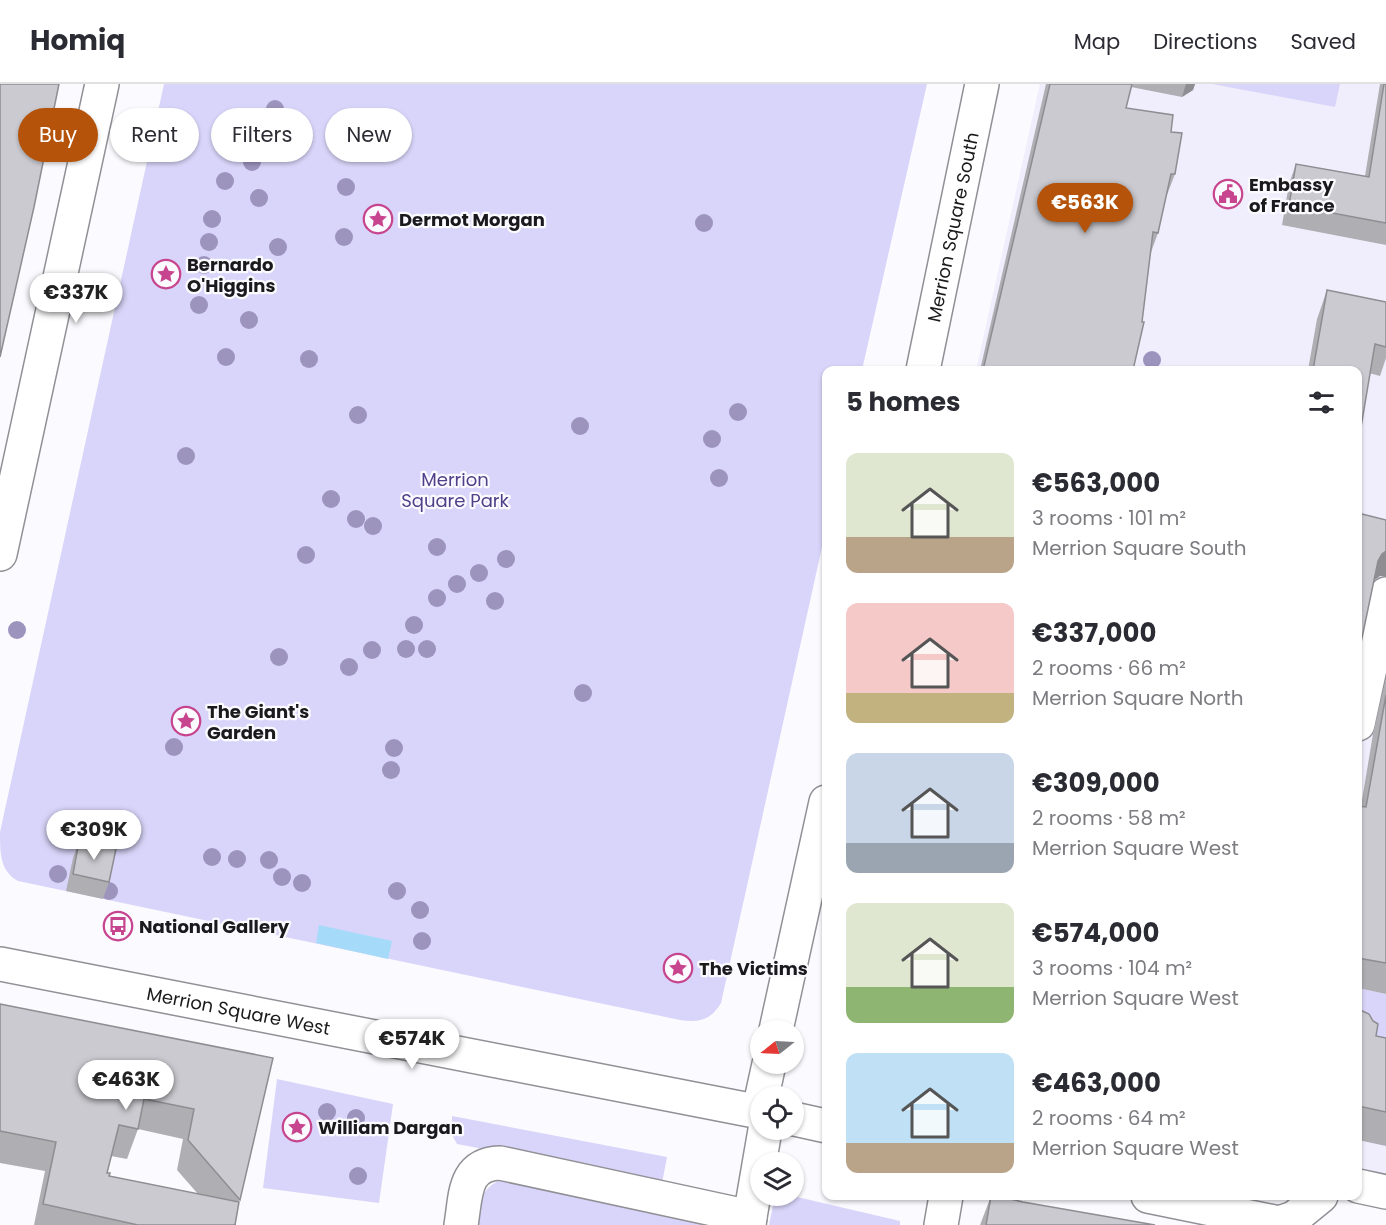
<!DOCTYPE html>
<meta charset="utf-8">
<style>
:root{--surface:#fff;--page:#f7f7f7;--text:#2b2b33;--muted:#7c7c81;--line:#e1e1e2;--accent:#b45309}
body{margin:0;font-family:Poppins,sans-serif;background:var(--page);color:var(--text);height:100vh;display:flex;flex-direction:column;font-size:22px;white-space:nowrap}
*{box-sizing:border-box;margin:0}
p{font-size:20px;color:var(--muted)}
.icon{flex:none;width:33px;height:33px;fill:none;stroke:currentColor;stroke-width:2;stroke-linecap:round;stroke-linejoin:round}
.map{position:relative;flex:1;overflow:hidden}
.side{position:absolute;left:822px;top:282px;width:540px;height:834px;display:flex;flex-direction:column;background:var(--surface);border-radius:12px;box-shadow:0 2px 4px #0004}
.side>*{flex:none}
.hud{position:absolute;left:18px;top:24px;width:570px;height:54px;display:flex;gap:12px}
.needle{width:39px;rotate:252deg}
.fabs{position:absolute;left:750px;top:936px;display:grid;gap:12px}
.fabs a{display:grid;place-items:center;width:54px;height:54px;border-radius:50%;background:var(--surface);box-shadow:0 2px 4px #0004;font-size:30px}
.price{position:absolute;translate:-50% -51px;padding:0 14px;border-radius:21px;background:#fff;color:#222;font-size:20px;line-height:39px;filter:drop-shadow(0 2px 3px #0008)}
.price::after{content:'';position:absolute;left:50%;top:36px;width:18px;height:14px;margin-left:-9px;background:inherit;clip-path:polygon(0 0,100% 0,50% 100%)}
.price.on{background:var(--accent);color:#fff}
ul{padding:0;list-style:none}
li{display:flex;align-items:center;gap:18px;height:150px;padding:0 24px}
li span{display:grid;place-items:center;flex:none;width:168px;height:120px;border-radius:12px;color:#555}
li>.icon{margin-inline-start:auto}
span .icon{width:72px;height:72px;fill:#fffc;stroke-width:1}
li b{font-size:26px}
h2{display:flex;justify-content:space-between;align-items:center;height:72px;padding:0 24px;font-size:26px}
.tag{padding:0 21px;border-radius:27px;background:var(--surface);box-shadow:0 2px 4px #0004;font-size:21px;line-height:54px}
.tag.on{background:var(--accent);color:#fff}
header{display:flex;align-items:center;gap:36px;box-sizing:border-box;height:84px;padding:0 30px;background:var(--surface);border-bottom:2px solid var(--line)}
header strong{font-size:28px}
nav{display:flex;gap:33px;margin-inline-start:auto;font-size:21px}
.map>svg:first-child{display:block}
.built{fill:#f0eefc}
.green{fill:#d9d5fa}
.water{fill:#a5dbf9}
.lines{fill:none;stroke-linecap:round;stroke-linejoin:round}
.minor-casing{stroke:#919096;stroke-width:36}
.major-casing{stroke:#919096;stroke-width:36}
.minor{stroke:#fff;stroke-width:33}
.major{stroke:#fff;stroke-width:33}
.tree{fill:#9d94be}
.wall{fill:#afaeb3;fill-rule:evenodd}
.shaded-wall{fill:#8e8d92}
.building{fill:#cbcad0;stroke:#8e8d92;stroke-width:1.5}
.labels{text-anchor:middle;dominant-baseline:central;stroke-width:4.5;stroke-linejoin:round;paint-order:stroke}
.poi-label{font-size:18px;font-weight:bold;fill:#1a1a1c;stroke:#fbfafe;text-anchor:start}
.street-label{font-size:18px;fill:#1a1a1c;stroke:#fbfafe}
.park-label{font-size:18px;fill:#504089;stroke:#fbfafe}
</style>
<header>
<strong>Homiq</strong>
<nav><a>Map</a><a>Directions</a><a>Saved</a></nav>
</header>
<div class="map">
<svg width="1386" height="1141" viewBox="0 0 1386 1141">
<rect width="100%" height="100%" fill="#fbfafe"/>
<polygon class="built" points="1040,0 1386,0 1386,1101 1358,1095 1358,286 976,286"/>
<g class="green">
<path d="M164,0h763l-65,286h-36v159l-105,474c-10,17 -22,20 -41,17l-662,-139c-18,-10 -18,-28 -18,-49z"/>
<polygon points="1212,0 1340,0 1335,23"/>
<polygon points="1358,904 1386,910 1386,988 1358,962"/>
<polygon points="277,995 393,1020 379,1119 263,1104"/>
<polygon points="452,1032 667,1073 662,1099 457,1060 452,1051"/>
<path d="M500,1096l222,45h-248c3,-20 7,-36 26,-45z"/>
<polygon points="775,1112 793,1112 900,1137 900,1141 769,1141"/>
</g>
<polygon class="water" points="319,841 392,857 388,875 316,859"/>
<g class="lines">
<g class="minor-casing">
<g id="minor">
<path id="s1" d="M923,286l59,-286"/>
<polyline points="1358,640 1386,510"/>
<path id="s2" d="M0,880l760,148"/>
<polyline points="776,946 826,718"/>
<polyline points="762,1012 769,980"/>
<polyline points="794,1035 826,1042"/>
<polyline points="1358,1102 1386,1108"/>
<polyline points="1148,1112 1289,1141"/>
<polyline points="750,1133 765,1046"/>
<polyline points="1279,1139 1294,1134 1321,1112"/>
<path d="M461,1141c5,-29 2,-61 39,-62l250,54 -1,8"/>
<polyline points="941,1141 946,1112"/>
</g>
</g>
<g class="major-casing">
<polyline id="major" points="0,470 102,0"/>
</g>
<use href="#minor" class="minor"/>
<use href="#major" class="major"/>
</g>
<g class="tree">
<circle cx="275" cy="25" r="9"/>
<circle cx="242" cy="59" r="9"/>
<circle cx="278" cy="65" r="9"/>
<circle cx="252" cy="78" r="9"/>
<circle cx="225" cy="97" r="9"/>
<circle cx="346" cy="103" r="9"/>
<circle cx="259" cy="114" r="9"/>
<circle cx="212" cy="135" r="9"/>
<circle cx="704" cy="139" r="9"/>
<circle cx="344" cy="153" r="9"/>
<circle cx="209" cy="158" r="9"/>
<circle cx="278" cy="163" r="9"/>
<circle cx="204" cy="181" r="9"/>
<circle cx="199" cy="221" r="9"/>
<circle cx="249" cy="236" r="9"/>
<circle cx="226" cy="273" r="9"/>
<circle cx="309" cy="275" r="9"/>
<circle cx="1152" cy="276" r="9"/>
<circle cx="738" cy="328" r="9"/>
<circle cx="358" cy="331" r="9"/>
<circle cx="580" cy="342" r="9"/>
<circle cx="712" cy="355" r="9"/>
<circle cx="186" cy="372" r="9"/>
<circle cx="719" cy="394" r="9"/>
<circle cx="331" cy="415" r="9"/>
<circle cx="356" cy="435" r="9"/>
<circle cx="373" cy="442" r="9"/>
<circle cx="437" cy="463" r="9"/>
<circle cx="306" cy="471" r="9"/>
<circle cx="506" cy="475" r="9"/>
<circle cx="479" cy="489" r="9"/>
<circle cx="457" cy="500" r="9"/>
<circle cx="437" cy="514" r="9"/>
<circle cx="495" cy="517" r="9"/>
<circle cx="414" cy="541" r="9"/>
<circle cx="17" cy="546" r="9"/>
<circle cx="406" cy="565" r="9"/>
<circle cx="427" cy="565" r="9"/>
<circle cx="372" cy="566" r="9"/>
<circle cx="279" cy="573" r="9"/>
<circle cx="349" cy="583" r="9"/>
<circle cx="583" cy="609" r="9"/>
<circle cx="174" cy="663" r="9"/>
<circle cx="394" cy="664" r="9"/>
<circle cx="391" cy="686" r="9"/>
<circle cx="212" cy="773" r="9"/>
<circle cx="237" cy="775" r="9"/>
<circle cx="269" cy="776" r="9"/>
<circle cx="58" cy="790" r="9"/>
<circle cx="282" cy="793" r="9"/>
<circle cx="302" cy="799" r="9"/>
<circle cx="109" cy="807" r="9"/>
<circle cx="397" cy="807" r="9"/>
<circle cx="420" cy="826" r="9"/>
<circle cx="422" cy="857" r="9"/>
<circle cx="327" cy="1028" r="9"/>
<circle cx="356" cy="1034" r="9"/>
<circle cx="358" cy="1092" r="9"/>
</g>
<g class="wall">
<polygon points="1046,0 1195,0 1193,6 1182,13 1131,3 1126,24 1171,48 1175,90 1165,116 1158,149 1150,171 1133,286 980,286"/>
<polygon points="1380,0 1386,0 1386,161 1282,141 1289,100 1296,80 1365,92"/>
<polygon points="1327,206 1386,218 1386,274 1380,292 1358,286 1308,286 1317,235"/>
<polygon points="1386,594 1386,910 1358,904 1358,722 1361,722 1373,650"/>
<polygon points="79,757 109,798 103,815 66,807 73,774"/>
<path d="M0,920l273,54 -34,144 -4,23h1h-202l11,-54 -45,-8zM138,1045l45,10 -6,31 21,24 -89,-18 -2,-3 4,-17 16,3z"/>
<polygon points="1358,925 1376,952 1386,954 1386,1062 1358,1056"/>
<polygon points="991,1112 1023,1118 1155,1141 980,1141"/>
</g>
<g class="shaded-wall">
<polygon points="1186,0 1195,0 1193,6 1182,13"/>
<polygon points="1386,467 1386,492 1380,492 1372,498 1378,477 1382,470"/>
</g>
<g class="building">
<polygon points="0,0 59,0 34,123 0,273"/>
<polygon points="1050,0 1132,0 1126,24 1173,31 1171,48 1182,49 1175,90 1171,90 1158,149 1153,148 1142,238 1144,238 1133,286 983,286"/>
<polygon points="1384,0 1386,0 1386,139 1289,121 1296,80 1369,93"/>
<polygon points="1327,206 1386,218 1386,263 1375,260 1358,361 1358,286 1313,286"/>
<polygon points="1358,429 1386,436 1386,467 1382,470 1378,477 1358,573"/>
<polygon points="1386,611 1386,879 1358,874 1358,722 1366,723"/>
<polygon points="79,757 116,765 109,798 73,790"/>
<polygon points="0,920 273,974 240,1116 188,1056 194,1025 144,1015 138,1045 119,1041 107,1089 110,1089 109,1092 239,1118 235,1141 236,1141 138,1141 43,1120 56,1058 0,1047"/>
<polygon points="1358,925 1369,930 1373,937 1378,940 1376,952 1386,954 1386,1028 1358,1022"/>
<polygon points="991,1112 997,1112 1023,1118 1155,1141 986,1141"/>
</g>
<defs>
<g id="civic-ring" transform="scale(1.5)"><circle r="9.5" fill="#fbfafe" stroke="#c7458e" stroke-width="1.5"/><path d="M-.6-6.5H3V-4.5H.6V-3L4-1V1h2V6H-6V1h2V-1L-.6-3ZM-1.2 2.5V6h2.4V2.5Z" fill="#c7458e"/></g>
<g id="sight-ring" transform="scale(1.5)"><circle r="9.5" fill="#fbfafe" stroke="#c7458e" stroke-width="1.5"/><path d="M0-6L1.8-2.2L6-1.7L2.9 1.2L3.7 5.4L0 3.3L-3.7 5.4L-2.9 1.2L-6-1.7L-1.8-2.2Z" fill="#c7458e"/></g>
<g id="bus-ring" transform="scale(1.5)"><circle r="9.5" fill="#fbfafe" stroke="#c7458e" stroke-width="1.5"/><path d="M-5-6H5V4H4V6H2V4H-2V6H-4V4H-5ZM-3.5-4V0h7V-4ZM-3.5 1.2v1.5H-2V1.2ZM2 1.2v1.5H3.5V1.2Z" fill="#c7458e"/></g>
</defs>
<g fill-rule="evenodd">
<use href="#civic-ring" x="1228" y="110"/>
<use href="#sight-ring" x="378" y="135"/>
<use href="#sight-ring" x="166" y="190"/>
<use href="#sight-ring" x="186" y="637"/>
<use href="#bus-ring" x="118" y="842"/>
<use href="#sight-ring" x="678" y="884"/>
<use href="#sight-ring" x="297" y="1043"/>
</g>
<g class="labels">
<g class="poi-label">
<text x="1249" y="100">Embassy<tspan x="1249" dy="21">of France</tspan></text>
<text x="399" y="135">Dermot Morgan</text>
<text x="187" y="180">Bernardo<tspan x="187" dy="21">O'Higgins</tspan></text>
<text x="207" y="627">The Giant's<tspan x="207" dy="21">Garden</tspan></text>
<text x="139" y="842">National Gallery</text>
<text x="699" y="884">The Victims</text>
<text x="318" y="1043">William Dargan</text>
</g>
<g class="street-label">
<text stroke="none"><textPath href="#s1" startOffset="146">Merrion Square South</textPath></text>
<text stroke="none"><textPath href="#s2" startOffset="243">Merrion Square West</textPath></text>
</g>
<g class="park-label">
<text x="455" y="395">Merrion<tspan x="455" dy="21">Square Park</tspan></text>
</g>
</g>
</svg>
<div class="fabs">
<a><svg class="needle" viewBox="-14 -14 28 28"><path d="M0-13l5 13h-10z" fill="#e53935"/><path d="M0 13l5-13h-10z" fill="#7c7c81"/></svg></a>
<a><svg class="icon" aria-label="locate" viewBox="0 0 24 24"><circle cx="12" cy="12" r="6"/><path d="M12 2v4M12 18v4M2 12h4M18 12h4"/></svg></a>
<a><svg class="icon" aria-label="layers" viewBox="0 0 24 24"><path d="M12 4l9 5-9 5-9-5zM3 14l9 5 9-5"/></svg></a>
</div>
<b class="price on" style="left:1085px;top:150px">€563K</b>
<b class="price" style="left:76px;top:240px">€337K</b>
<b class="price" style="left:94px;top:777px">€309K</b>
<b class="price" style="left:412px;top:986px">€574K</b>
<b class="price" style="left:126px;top:1027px">€463K</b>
<div class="hud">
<a class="tag on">Buy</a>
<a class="tag">Rent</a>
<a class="tag">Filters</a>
<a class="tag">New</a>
</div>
<section class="side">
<h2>5 homes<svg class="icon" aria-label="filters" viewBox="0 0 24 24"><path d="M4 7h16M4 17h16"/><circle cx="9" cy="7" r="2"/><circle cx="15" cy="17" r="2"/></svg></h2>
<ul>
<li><span style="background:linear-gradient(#dfe7d0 70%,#b9a48a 0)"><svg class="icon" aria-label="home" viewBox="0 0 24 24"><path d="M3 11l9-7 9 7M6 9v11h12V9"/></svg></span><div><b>€563,000</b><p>3 rooms · 101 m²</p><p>Merrion Square South</p></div></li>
<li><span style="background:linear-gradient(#f6c9c9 75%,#c2b280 0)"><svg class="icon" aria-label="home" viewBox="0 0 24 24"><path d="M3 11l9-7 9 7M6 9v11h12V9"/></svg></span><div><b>€337,000</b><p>2 rooms · 66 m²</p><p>Merrion Square North</p></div></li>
<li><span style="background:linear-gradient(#c9d6e8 75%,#9aa5b1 0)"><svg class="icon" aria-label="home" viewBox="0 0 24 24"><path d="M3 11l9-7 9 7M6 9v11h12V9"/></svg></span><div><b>€309,000</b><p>2 rooms · 58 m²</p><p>Merrion Square West</p></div></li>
<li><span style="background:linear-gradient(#dfe7d0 70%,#8fb573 0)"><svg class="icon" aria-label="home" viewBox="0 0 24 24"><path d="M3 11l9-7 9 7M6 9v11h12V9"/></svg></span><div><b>€574,000</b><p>3 rooms · 104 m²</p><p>Merrion Square West</p></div></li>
<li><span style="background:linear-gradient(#bfe0f5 75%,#b9a48a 0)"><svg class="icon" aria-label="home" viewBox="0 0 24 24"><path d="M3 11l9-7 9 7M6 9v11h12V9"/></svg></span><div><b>€463,000</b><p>2 rooms · 64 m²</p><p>Merrion Square West</p></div></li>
</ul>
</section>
</div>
